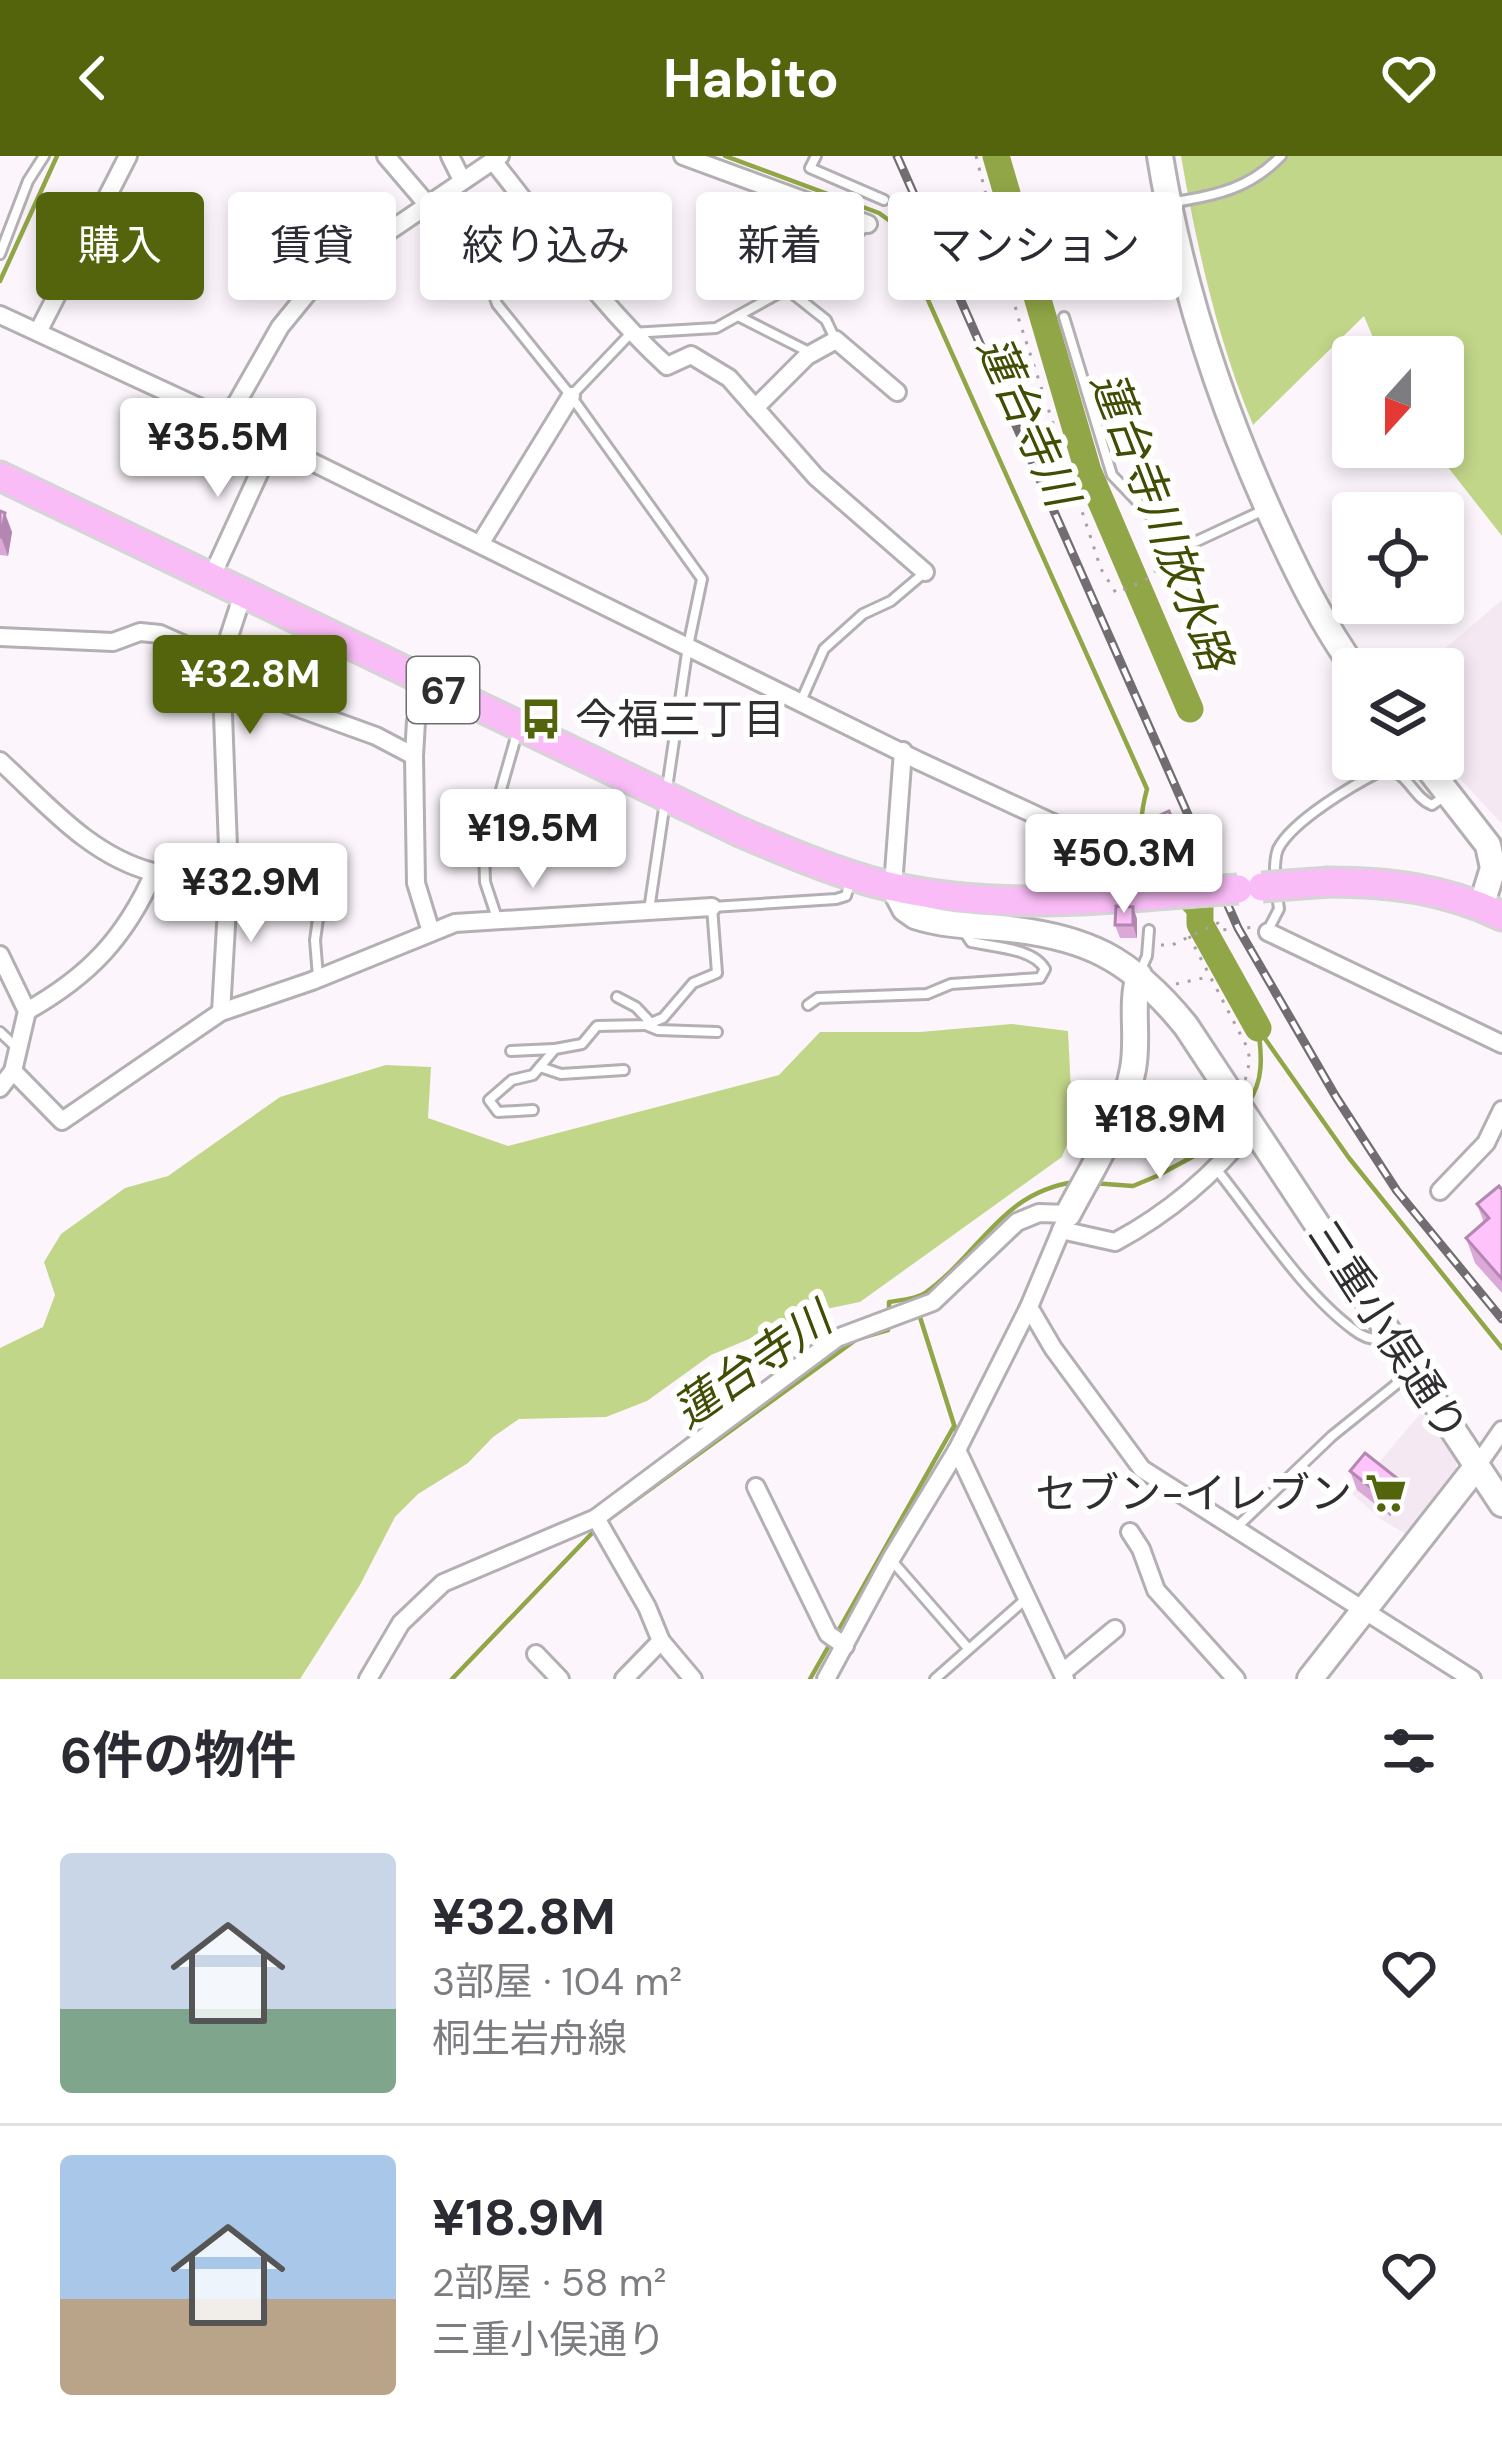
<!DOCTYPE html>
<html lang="ja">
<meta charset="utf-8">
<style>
:root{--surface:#fff;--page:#f2f2f3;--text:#2b2b33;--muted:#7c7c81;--line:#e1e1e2;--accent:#54640c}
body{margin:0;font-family:"DM Sans","Noto Sans JP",sans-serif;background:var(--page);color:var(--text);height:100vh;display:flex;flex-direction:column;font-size:45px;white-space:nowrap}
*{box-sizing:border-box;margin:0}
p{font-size:39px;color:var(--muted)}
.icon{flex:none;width:66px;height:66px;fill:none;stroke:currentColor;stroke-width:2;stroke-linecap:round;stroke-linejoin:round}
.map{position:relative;height:1523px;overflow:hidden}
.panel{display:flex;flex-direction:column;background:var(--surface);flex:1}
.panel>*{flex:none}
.top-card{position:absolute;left:36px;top:36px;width:1431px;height:108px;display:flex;gap:24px}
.needle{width:78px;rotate:201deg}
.controls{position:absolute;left:1332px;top:180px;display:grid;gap:24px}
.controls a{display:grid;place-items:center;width:132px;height:132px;border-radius:12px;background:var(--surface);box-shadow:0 6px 18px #0003;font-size:60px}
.price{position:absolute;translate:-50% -102px;padding:0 27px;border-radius:12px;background:#fff;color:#222;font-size:39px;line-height:78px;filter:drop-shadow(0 3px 6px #0008)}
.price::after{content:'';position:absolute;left:50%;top:72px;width:36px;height:27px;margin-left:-18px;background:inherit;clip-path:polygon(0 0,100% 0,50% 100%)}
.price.active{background:var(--accent);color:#fff}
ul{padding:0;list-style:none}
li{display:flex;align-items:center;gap:36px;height:300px;padding:0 60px}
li+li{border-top:3px solid var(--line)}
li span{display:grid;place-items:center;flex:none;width:336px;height:240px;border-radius:12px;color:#555}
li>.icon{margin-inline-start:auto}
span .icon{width:144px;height:144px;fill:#fffc;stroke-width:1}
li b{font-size:51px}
h2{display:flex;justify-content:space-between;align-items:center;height:144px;padding:0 60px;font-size:51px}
.tag{padding:0 42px;border-radius:12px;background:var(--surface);box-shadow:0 6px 18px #0003;font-size:42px;line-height:108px}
.tag.active{background:var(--accent);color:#fff}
header{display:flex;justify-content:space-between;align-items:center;height:156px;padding:0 60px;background:var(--accent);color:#fff;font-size:54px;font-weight:700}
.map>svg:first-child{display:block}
.built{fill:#f4e8f3}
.green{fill:#c2d689}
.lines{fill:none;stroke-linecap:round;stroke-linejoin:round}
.stream{stroke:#91a647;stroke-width:4.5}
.river{stroke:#91a647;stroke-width:27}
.lane-casing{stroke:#b4afb3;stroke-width:14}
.street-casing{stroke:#b4afb3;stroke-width:22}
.secondary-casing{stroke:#b4afb3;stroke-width:30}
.primary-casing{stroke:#d6d5d6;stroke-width:33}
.path{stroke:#a6a1a6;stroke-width:3;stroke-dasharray:3 9;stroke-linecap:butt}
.lane{stroke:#fff;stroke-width:8}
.street{stroke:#fff;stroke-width:16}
.secondary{stroke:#fff;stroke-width:24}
.primary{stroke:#fabcf7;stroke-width:27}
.rail-casing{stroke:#716d71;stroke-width:9}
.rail{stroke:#fff;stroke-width:4.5;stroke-dasharray:14;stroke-linecap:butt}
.primary-bridge-casing{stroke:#d6d5d6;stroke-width:33;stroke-linecap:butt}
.primary-bridge{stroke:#fabcf7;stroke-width:27}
.wall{fill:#dba8d8}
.shaded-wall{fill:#b288b0}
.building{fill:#ffc3fb;stroke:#b288b0;stroke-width:3}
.labels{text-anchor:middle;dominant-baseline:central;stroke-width:12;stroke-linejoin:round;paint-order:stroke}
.shield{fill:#fff;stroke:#6e6d6e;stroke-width:3}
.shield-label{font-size:39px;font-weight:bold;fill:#302e30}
.poi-label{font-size:42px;fill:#302e30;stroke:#fff;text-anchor:start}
.street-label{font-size:42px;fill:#302e30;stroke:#fff}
.water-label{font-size:45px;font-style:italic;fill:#404d03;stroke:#fff}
</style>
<header><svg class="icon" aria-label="back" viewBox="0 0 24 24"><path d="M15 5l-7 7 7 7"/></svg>Habito<svg class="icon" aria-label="heart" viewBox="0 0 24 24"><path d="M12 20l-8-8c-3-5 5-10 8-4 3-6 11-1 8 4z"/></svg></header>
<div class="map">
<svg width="1502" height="1523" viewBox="0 0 1502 1523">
<rect width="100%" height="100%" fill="#fcf6fc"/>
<g class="built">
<polygon points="1502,444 1502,668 1442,603 1443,513 1421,513"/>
<polygon points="1421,1257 1457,1304 1454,1323 1408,1379 1382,1364 1352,1338"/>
</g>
<g class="green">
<path d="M1181,0h321v380l-70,-89h11v-90h-62l-17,-41 -111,109c-36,-87 -56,-177 -72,-269z"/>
<polygon points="1012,868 1068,875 1073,973 1062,1001 860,1146 816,1155 711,1199 647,1245 606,1261 519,1263 493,1281 468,1307 418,1338 395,1361 360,1429 300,1523 0,1523 0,1192 43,1171 55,1139 44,1106 61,1078 125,1032 168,1020 280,941 386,909 431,911 428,962 508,990 779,919 820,876 920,876"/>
</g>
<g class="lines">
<g class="stream">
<path d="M725,0l154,57 15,11 253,565c-16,59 7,47 26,94"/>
<polyline points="0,125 57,0"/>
<polyline points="1184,752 1200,768"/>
<polyline points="1261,877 1349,1002 1502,1192"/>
<path d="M1248,947c16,-22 14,-48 10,-75"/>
<polyline points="1092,1027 1133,1030 1157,1020 1218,987 1238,961"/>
<path d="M889,1158v-12c12,-2 27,-3 36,-9 55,-39 76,-101 150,-111"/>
<polyline points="919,1158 956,1275"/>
<polyline points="605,1366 857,1183 888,1174 888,1169"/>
<polyline points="837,1477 954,1270"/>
<polyline points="452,1523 596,1373"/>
<polyline points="810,1523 831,1486"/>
</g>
<g class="river">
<polyline points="996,0 1088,315 1190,553"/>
<polyline points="1165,685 1192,725"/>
<polyline points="1200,750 1200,768 1258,872"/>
</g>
<g class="lane-casing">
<g id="lane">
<polyline points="816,0 810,12 884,44"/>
<path d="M1175,46c43,-7 75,-14 106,-46"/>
<polyline points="428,49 490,128 497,148 571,240 702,423 688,490 649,754"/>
<polyline points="0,98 28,25 44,0"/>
<polyline points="787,133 826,164 835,183"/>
<polyline points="738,160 811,197"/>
<polyline points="1064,161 1112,319 1182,392 1266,353"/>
<polyline points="571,240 631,177 716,172 808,121 867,69"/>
<polyline points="801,545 824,493 863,458 891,445 924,417"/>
<polyline points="1083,682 1136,706"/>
<path d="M1275,723c0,-10 -1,-20 3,-30 14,-28 75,-64 103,-78 26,-5 30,26 51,34l13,-9"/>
<polyline points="497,762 485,726 484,693 518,574"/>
<polyline points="1268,774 1279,753 1277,738"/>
<polyline points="1139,818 1147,800 1149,774"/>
<polyline points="318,821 315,784 324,721"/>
<polyline points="617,841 636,851 651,867"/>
<path d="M808,849l10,-7 109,-4 24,-10 89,-6 5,-9c-12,-21 -52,-22 -74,-27l-6,-9"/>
<polyline points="648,870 658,874 717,876"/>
<polyline points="0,876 17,892"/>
<polyline points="511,895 554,893"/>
<polyline points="540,911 561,918 624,914"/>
<polyline points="533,954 498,956 489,944 512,924 533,919 555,893 582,888 597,870 646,869 663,862 693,827 717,817 712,751 836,743 846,740 850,727"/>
<path d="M1217,1014c41,51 85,122 137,160 11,9 22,11 35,8"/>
<polyline points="1237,1371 1332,1280 1409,1218"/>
<polyline points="893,1406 967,1491"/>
<polyline points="935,1523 1028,1441"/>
</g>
</g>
<g class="street-casing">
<g id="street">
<polyline points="386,0 427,48"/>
<polyline points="450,0 462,24"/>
<polyline points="683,0 868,68"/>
<path d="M493,5c58,72 106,143 174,205l24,-11 38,23 87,99 109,95"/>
<polyline points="0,159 227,264 919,605 1081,680"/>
<polyline points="39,174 128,0"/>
<polyline points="755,252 807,200 836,184 897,236"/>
<polyline points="227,264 280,171 320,122 500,0"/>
<polyline points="480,388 571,240"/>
<polyline points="211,422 273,287"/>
<polyline points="0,481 113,486 140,476 160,478 221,505"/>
<polyline points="221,524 376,580 414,600"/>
<path d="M0,605c46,42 90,95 153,111 22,6 53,2 76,2"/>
<polyline points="893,730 903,595"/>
<polyline points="431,776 416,727 414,600 416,565 441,533"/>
<polyline points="1268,776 1502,888"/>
<polyline points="0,799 27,855 13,915 0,932"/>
<path d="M27,855c62,-35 98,-73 127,-138"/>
<polyline points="221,856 229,718 221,505 243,438"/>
<polyline points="13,915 62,965 221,856 312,825 455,767 712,751"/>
<polyline points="1440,1035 1486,987 1502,954"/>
<path d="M1061,1074l54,12c54,-29 99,-67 137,-115"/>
<polyline points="1029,1151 1053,1192 1142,1313 1472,1523"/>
<polyline points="957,1294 1065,1523"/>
<polyline points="1477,1310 1502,1274"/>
<polyline points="756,1331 828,1478 845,1490"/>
<polyline points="596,1362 647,1451 661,1485 693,1523"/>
<polyline points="1130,1376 1141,1393 1156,1434 1236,1523"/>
<polyline points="536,1498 560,1523"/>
<polyline points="1063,1516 1115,1473"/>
<polyline points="368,1523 401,1467 443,1427 596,1362 837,1182 933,1146 1017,1066 1039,1057 1068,1058 1029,1151 957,1294 891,1403 826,1523"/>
<polyline points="624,1523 661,1485"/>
</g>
</g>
<g class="secondary-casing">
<g id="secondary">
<path d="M1160,0c21,129 60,249 115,368 23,50 48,101 80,145"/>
<polyline points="1421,603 1488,689 1493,712 1481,751"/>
<path d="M893,730l12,23 10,7c27,9 57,10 85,12 86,8 131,30 186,98l316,478"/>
<path d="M1068,1058c23,-44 56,-95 65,-145 6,-32 -3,-63 6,-94"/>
<polyline points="1310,1523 1477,1310"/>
</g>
</g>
<g class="primary-casing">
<g id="primary">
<path d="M0,320l738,355c37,16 74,32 112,44 115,39 242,25 360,16"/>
<path d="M1329,726c62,0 116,7 173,34"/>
</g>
</g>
<g class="path">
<polyline points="976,0 1018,161 1101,413 1116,437 1144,425 1172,401"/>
<polyline points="1189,780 1247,891 1250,904 1245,925"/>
<polyline points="1161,789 1172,789 1218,767 1221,774 1255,771"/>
<polyline points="1176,828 1208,821"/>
</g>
<use href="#lane" class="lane"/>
<use href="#street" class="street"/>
<use href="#secondary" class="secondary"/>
<use href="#primary" class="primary"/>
<g class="rail-casing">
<polyline id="rail" points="897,0 1238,772 1336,941 1397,1035 1502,1163"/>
</g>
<use href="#rail" class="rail"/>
<g class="primary-bridge-casing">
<g id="primary-bridge">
<polyline points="1262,731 1329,726"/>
<polyline points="1210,735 1238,733"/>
</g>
</g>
<use href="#primary-bridge" class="primary-bridge"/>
</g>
<g class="wall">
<polygon points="0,355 12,376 8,400 0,399"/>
<polygon points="1169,655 1178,679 1154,690 1145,666"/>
<polygon points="1133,751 1137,763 1137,782 1120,782 1115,769"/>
<polygon points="1502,1034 1502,1137 1475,1107 1466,1082 1484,1067 1477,1048"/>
<polygon points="1350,1315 1405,1342 1390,1360 1357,1334"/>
</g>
<g class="shaded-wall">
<polygon points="5,357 12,376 8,400 1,381"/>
<polygon points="1133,751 1137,763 1137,782 1133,769"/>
<polygon points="1398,1323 1405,1342 1390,1360 1383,1341"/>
</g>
<g class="building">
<polygon points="0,355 5,357 1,381 0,381"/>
<polygon points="1169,655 1174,667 1149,677 1145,666"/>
<polygon points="1116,750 1133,751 1133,769 1115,769"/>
<polygon points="1499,1030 1502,1034 1502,1123 1466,1082 1489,1062 1477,1048"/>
<polygon points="1365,1297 1398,1323 1383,1341 1350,1315"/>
</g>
<defs>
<g id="bus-bare" transform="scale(3.24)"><path d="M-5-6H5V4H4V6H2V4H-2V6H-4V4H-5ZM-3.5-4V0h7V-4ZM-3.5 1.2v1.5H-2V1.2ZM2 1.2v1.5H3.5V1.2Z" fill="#54640c" stroke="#fff" stroke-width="2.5" paint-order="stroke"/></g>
<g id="supermarket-bare" transform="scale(3.24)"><path d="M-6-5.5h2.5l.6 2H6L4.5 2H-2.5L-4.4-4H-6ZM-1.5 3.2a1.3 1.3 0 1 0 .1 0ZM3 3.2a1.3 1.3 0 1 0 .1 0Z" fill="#54640c" stroke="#fff" stroke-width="2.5" paint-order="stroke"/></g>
</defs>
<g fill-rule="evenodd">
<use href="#bus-bare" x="541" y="563"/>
<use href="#supermarket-bare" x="1386" y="1337"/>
</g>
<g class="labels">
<rect class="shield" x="407" y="501" width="72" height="66" rx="9"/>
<g class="shield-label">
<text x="443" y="534">67</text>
</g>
<g class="poi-label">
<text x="575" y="563">今福三丁目</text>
<text x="1352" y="1337" text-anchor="end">セブン-イレブン</text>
</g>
<g class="street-label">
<text transform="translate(1388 1175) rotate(57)">三重小俣通り</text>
</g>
<g class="water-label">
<text transform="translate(1028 265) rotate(66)">蓮台寺川</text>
<text transform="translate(1162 365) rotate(69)">蓮台寺川放水路</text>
<text transform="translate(752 1209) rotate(-35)">蓮台寺川</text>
</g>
</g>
</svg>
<div class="controls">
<a><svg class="needle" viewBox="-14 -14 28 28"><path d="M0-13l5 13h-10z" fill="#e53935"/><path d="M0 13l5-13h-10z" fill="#7c7c81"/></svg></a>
<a><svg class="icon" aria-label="locate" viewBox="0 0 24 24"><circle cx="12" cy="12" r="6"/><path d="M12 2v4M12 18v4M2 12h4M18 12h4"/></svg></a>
<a><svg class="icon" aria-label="layers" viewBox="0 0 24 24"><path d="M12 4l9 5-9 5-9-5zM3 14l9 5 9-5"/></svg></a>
</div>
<b class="price" style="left:218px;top:344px">¥35.5M</b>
<b class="price active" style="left:250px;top:581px">¥32.8M</b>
<b class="price" style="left:533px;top:735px">¥19.5M</b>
<b class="price" style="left:1124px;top:760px">¥50.3M</b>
<b class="price" style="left:251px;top:789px">¥32.9M</b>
<b class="price" style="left:1160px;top:1026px">¥18.9M</b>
<div class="top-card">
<a class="tag active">購入</a>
<a class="tag">賃貸</a>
<a class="tag">絞り込み</a>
<a class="tag">新着</a>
<a class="tag">マンション</a>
</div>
</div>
<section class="panel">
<h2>6件の物件<svg class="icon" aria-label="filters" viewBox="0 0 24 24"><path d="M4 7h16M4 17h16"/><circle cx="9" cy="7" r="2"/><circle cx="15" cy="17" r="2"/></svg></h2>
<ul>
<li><span style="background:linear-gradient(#c9d6e8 65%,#7fa58c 0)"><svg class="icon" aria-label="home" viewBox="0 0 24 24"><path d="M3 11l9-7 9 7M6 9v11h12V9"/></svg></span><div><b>¥32.8M</b><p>3部屋 · 104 m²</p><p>桐生岩舟線</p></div><svg class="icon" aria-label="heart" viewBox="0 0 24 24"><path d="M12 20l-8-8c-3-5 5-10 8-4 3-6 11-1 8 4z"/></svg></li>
<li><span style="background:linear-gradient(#a9c7e8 60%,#b9a48a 0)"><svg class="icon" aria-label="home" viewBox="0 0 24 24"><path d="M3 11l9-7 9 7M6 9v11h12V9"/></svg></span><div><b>¥18.9M</b><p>2部屋 · 58 m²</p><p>三重小俣通り</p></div><svg class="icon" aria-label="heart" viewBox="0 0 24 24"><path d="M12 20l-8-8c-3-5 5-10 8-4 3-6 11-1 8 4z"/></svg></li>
</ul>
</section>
